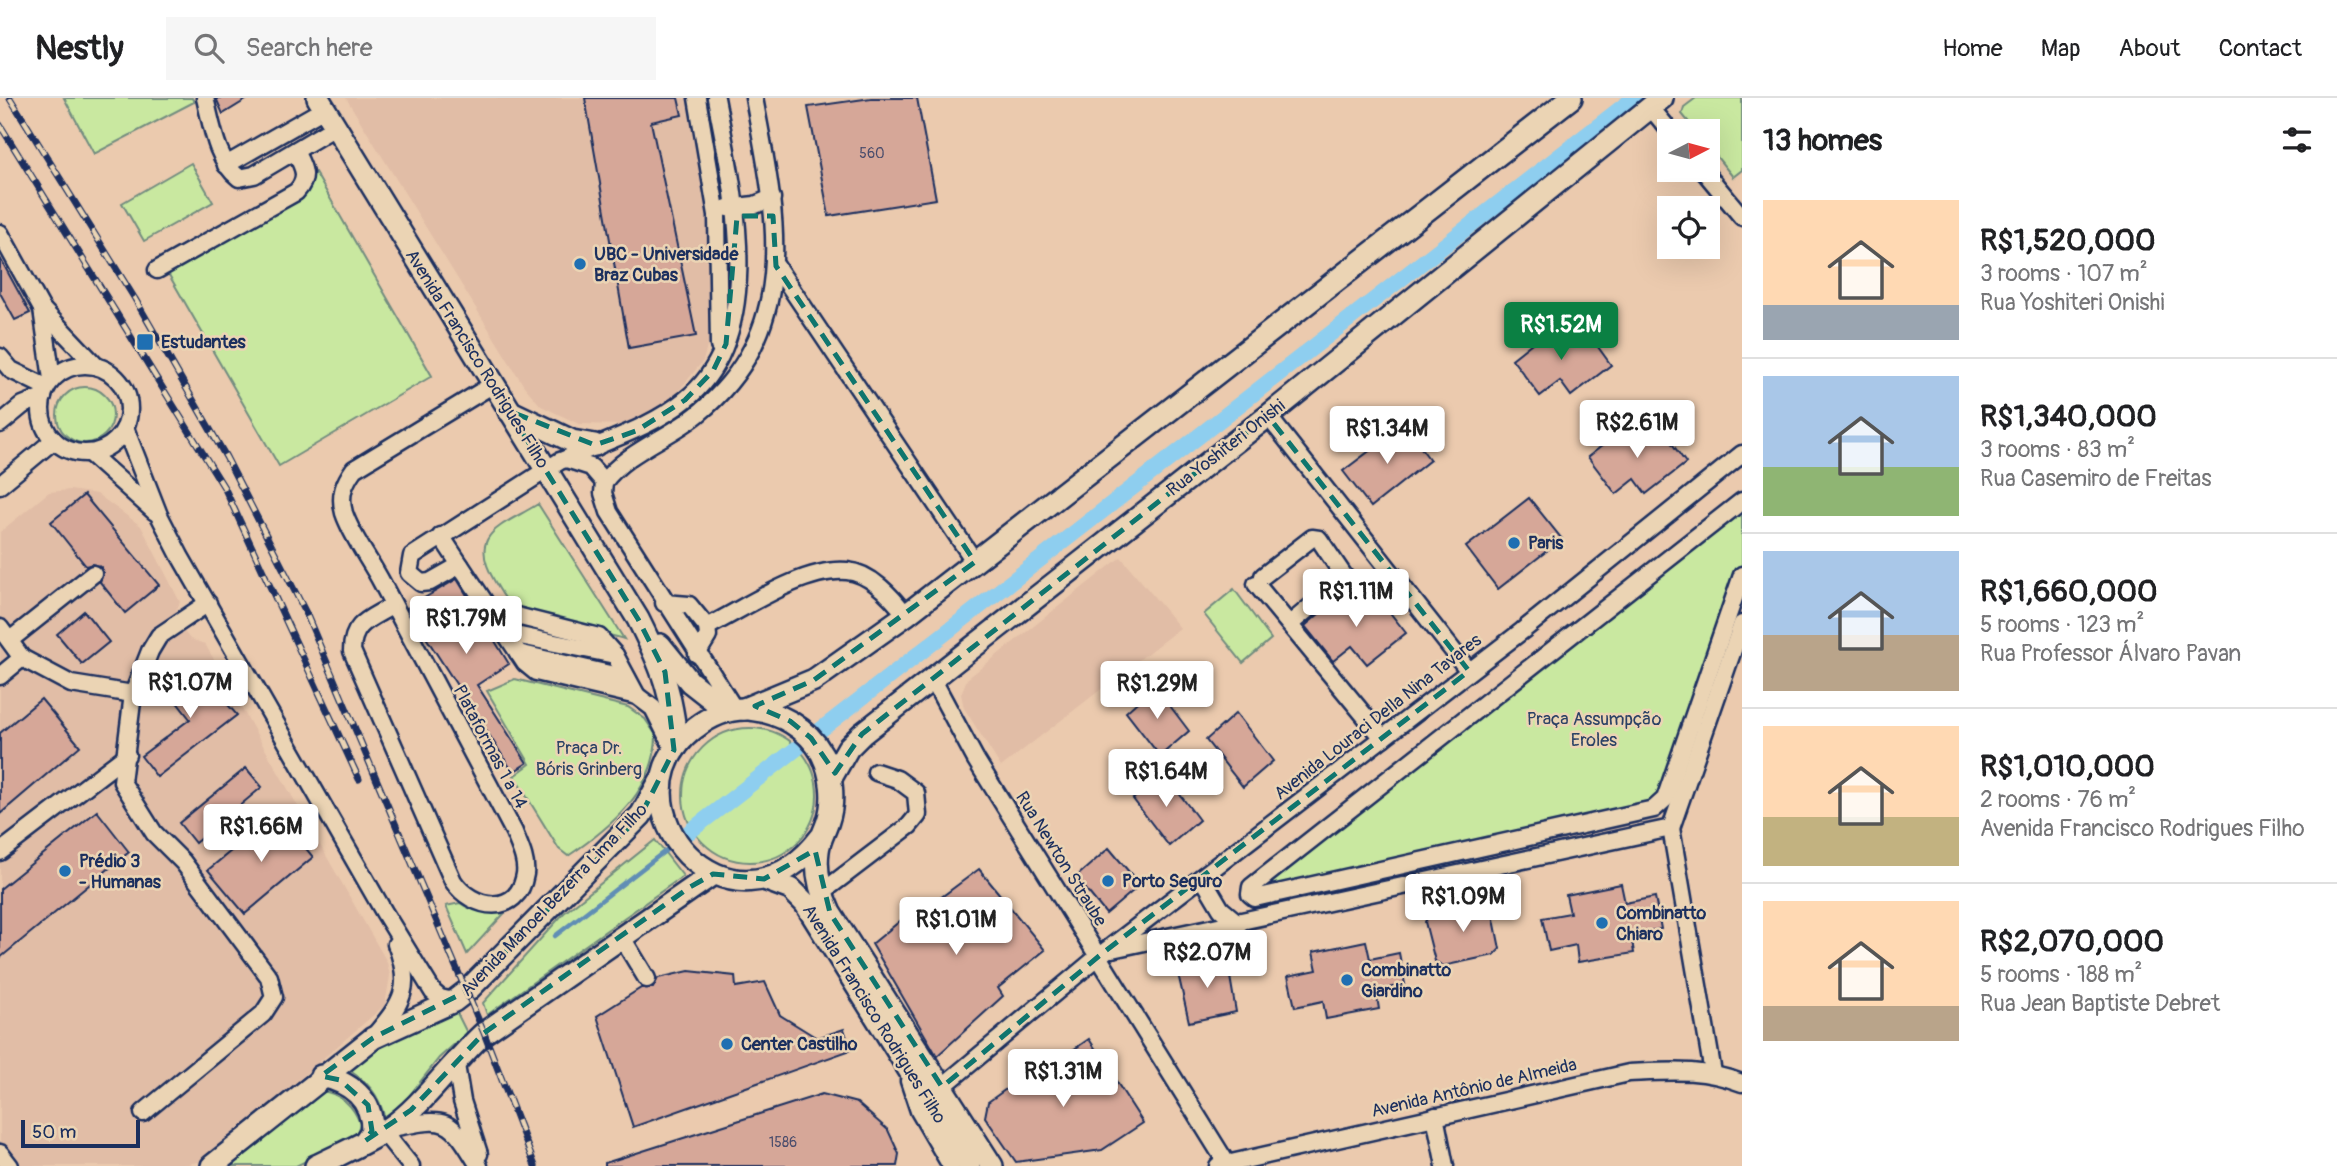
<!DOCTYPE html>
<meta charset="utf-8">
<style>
:root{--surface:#fff;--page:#f6f6f6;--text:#202124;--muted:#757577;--line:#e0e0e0;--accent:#0b8043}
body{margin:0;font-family:Pangolin,sans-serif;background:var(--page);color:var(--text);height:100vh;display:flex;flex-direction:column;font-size:26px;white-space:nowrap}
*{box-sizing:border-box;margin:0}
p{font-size:23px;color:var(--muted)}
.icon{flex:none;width:38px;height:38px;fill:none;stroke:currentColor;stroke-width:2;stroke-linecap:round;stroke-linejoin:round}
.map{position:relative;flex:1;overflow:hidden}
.sheet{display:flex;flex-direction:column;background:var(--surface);width:595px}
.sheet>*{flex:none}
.needle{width:46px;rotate:84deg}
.controls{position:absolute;left:1657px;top:21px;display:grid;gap:14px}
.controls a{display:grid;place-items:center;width:63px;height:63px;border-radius:0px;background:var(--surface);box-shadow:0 7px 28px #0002;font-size:35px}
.scale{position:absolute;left:21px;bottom:18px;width:119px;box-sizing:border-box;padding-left:7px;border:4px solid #1b2f5e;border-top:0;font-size:19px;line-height:24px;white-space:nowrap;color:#1b2f5e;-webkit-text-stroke:5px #ebd4b4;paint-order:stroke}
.price{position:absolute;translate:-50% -60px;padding:0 16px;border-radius:7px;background:#fff;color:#222;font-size:23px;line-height:46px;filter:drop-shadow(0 2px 4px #0008)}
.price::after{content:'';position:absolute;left:50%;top:42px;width:21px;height:16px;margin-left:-10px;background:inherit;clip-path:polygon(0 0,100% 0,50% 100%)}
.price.current{background:var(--accent);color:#fff}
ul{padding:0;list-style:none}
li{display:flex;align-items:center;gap:21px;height:175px;padding:0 21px}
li+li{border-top:2px solid var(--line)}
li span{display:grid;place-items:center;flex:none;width:196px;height:140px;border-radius:0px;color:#555}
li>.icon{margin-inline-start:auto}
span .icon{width:84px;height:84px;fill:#fffc;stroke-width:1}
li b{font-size:30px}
h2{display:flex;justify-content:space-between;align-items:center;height:84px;padding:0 21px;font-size:30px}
header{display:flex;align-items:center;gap:42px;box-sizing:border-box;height:98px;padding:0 35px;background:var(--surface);border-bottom:2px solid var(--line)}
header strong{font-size:33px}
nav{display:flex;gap:38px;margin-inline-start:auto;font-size:24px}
.search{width:490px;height:63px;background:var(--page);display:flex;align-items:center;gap:18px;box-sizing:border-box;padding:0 24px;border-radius:0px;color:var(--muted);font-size:26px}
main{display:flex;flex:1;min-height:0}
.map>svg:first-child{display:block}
.built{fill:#e1bda6}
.green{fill:#c9e8a0;stroke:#728c7f;stroke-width:2}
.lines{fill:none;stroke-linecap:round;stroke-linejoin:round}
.stream{stroke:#608eb5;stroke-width:4.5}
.canal{stroke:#8eceef;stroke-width:16}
.building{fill:#d6a798;stroke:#1b2f5e;stroke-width:2}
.minor-casing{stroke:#1b2f5e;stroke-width:21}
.major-casing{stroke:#1b2f5e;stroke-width:26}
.minor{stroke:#ebd4b4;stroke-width:16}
.major{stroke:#ebd4b4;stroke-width:21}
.rail-casing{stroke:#1b2f5e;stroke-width:7}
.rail{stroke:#ebd4b4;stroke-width:4.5;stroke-dasharray:13;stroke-linecap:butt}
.marked{fill:none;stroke:#0f766e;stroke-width:5;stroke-dasharray:14 9;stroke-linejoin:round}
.poi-dot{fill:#1f6fb2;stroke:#ebd4b4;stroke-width:2.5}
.labels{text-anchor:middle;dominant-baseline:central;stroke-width:5;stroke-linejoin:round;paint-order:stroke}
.number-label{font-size:14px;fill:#4a4d6c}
.poi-label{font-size:18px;font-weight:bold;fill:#1b2f5e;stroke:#ebd4b4;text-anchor:start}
.street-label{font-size:18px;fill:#1b2f5e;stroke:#ebd4b4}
.park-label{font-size:18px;fill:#2c4265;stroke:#ebd4b4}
</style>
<header>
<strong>Nestly</strong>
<div class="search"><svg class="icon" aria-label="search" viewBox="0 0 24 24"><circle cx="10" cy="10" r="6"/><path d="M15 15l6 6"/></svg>Search here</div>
<nav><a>Home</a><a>Map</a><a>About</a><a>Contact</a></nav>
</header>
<main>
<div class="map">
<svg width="1742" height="1068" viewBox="0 0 1742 1068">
<rect width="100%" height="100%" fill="#ebcaae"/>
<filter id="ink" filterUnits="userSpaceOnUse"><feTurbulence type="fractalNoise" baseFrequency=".0143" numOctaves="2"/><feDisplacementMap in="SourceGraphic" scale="14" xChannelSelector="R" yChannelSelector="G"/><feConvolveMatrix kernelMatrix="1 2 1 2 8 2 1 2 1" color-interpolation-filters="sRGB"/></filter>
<g filter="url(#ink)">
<g class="built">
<polygon points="346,0 689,0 709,105 713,228 703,263 667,307 626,327 579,326 541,308 524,288"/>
<polygon points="70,392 97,396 141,428 180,504 173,520 190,541 205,546 387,864 390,878 385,907 206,1062 180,1068 0,1068 0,434 49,394"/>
<polygon points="1121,459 1180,530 1001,669 964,610 961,596 967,581"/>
</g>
<g class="green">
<polygon points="64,0 192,0 194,4 94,56"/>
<polygon points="1696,0 1742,0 1742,72 1733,79 1708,48 1708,33 1696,33 1682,16 1684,9"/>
<polygon points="191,65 213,104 144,143 122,105"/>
<polygon points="315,74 432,278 279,368 161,163"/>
<circle cx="85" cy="317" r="28"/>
<polygon points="1742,397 1742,493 1658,714 1247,805 1242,798 1246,783"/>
<path d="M538,406l86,135c-31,-9 -78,-16 -106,-28 -9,-4 -18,-20 -23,-29 -29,-49 6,-55 43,-78z"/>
<polygon points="1234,491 1271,541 1243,565 1204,516"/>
<path d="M515,581l113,28 17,12 11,16c0,55 -46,93 -88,121l-9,-7 -45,-73 16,-12 -43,-73z"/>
<circle cx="750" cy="697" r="67"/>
<polygon points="655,742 683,778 487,917 483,905 564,815"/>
<path d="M509,804l3,3 -45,49 -21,-48 14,-3c18,13 29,6 49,-1z"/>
<path d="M456,913l11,22 -28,25 -34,43 -20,18c-6,-25 -17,-38 -40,-51l34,-23z"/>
<path d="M321,993c19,2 33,15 39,33l-5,13 -59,29h-67z"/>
</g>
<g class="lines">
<polyline class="stream" points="555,838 669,750"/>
<polyline class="canal" points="684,738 1634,0"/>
</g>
<g class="building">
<polygon points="216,0 249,0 223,16"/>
<polygon points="585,0 678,0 682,17 651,24 696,238 629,250"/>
<polygon points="871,0 917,0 936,101 829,118 808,9"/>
<polygon points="0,160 30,215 15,222 0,195"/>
<polygon points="1551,230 1565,247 1585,231 1611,267 1571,298 1560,283 1540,298 1512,261"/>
<polygon points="1404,327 1430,362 1371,409 1343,373"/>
<polygon points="1627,328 1640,346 1660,329 1686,365 1646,396 1635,381 1616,396 1588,359"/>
<polygon points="84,397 159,487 125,515 100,484 103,475 101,469 92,466 86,468 51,424"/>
<polygon points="1529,400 1562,441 1498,491 1466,449"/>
<polygon points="457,481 509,566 477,587 527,665 513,674 407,510"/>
<polygon points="1342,496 1356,513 1376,497 1406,535 1367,566 1352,548 1333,563 1305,528"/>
<polygon points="84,513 109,544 82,566 57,536"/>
<polygon points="193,567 237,617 157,679 141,658 190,621 165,589"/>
<polygon points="1155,588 1189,633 1160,658 1126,614"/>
<polygon points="41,601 80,648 0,716 0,635"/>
<polygon points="1236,615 1273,663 1243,689 1206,642"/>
<polygon points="246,670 262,689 195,745 179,725"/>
<polygon points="1163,674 1199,722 1169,748 1133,701"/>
<polygon points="97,713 129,754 0,860 0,791"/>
<polygon points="277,715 313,759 245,816 208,772"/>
<polygon points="1109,750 1140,787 1106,816 1076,779"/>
<polygon points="979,771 1045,852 998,890 1003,898 937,958 872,846 928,800 932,806"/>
<polygon points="1621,786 1625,805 1655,799 1661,831 1631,836 1634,855 1578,864 1576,847 1549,853 1542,820 1570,815 1566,797"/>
<polygon points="1482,804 1491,806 1500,851 1494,857 1443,868 1435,863 1425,824 1430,815"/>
<polygon points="1366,843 1370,861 1399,855 1405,886 1376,893 1379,911 1326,921 1323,903 1295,909 1288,878 1317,872 1313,854"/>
<polygon points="1227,861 1236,914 1189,924 1177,871"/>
<polygon points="689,873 735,878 736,889 765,884 780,917 817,940 844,931 851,952 633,1029 597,918 641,890 653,890 658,880"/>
<polygon points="1089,941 1143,1025 1102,1052 1016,1064 985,1019 988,1004 1048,961 1051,967"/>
<polygon points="822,996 857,1005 888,1032 899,1056 897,1068 605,1068 605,1065"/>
</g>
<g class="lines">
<g class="minor-casing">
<g id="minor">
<path d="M205,0c7,27 11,62 34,80l15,-3 81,-48"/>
<polyline points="697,0 717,117 719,248"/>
<polyline points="1651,10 1670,33"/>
<polyline points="226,67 324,11"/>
<polyline points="1703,72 1742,119"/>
<polyline points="727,110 755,107 772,100"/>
<polyline points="0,135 42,211 96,268"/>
<polyline points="776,168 975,464"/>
<path d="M157,172l139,-78c14,-15 7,-25 -1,-41"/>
<polyline points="42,211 52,281"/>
<polyline points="0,259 11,272 46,289"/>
<circle cx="85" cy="311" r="44"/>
<polyline points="1268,318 1469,573"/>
<polyline points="0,326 23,307 43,299"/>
<polyline points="125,330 159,417 180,458 384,814 433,894 440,900 454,903"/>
<polyline points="89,355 155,414"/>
<path d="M566,361c41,-19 83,-30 119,-59 84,-66 48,-212 31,-302"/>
<polyline points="0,387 54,342"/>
<polyline points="1742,403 1251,789 1250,796 1255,800 1654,711 1665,701 1742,477"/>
<polyline points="441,438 525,565 536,574 637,598 653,610 673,650"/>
<polyline points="460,467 430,484 421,485 409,475 412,458 560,363 566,361 591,369 604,384"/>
<polyline points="1263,478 1312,440 1319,441 1344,478 1340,484 1290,526"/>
<polyline points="1256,486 1383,640"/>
<polyline points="664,505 689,507 707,529 708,538 697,556"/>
<path d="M393,507c-22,14 -41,17 -41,46l101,230c19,29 65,36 72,-7 2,-14 -6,-29 -11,-42 -44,-83 -88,-166 -132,-249 -12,-23 -30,-46 -38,-70 -5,-18 0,-30 10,-44l138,-84"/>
<polyline points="489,511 599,539 615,557 637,598"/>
<path d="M707,529c38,-19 97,-60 140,-56 24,2 45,26 59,44"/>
<polyline points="0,530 22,560 0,578"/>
<polyline points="505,535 615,557"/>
<polyline points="10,542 93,476"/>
<polyline points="518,555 627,580"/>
<polyline points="22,560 71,586 133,596"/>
<polyline points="933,582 976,662 1227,1066"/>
<path d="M735,612l-126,-198 -6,-19 1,-11c23,-31 65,-44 94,-68 105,-87 78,-199 56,-316"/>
<polyline points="1671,730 1713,975"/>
<polyline points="0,754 127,657"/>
<polyline points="1202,779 1221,811 1239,826"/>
<polyline points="821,795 909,728 918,717 916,695 897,681 876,674"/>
<polyline points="621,838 647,881"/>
<polyline points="1112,851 1671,730 1742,526"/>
<path d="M374,938c29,-34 39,-49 22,-92"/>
<polyline points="455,961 462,1003 479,1056"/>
<polyline points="909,983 919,1013 951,1068"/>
<polyline points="942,989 1099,858 1522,533 1742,356"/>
<polyline points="143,1015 263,916 274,899 269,879 257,863 183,764 154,735 122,684 133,596 150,553 159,538 208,505"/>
<polyline points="1435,1018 1445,1068"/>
<path d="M391,1030c57,-11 58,-12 88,38"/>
<polyline points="383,1033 411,1068"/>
<polyline points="0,1055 10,1068"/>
<path d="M1218,1068l411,-93c43,-2 73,-5 113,10"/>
</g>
</g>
<g class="major-casing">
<g id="major">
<path d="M318,0l320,521c25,50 33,71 39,127"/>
<polyline points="509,313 572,343 595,347"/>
<polyline points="660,547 690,584 727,613"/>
<polyline points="744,611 814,582 906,517 1571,0"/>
<polyline points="831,680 848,650 862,636 1268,318 1662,0"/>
<path d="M821,739c-90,119 -223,-35 -126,-109 15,-12 34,-20 54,-19 30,3 58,18 73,45 10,20 13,46 6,67 -3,10 -9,19 -10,30 -3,22 3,43 12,62l162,253"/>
<polyline points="764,781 791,791 805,805 969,1068"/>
<path d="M321,978c29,6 52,23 51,55l-7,10"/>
<polyline points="212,1068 373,940 454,903 467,893 641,717 660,683"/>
<path d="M316,1068c24,-12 50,-23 72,-37 33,-21 65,-68 96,-96l229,-159"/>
</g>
</g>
<use href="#minor" class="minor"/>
<use href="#major" class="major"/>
<g class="rail-casing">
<g id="rail">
<polyline points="10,0 135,201 226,359 306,515 484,935 535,1068"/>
<polyline points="0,27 225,391 359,681"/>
</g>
</g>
<use href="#rail" class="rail"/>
</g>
</g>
<path class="marked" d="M744,118h29l3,50 199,296 -161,118 -59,26 35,15 21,17 24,35 27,-39 406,-318 201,255 -370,285 -157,131 -112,-174 -15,-63 -51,29 -51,-5 -23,13 -206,146 -73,77 -46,31 7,-10 -4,-26 -28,-25 -19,-4 52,-38 94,-47 174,-176 33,-65 -9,-78 -27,-53 -129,-208 86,34 41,-14 49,-31 28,-29 13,-27 11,-127z"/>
<g class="poi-dot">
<circle cx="580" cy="166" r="7"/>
<rect x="136" y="235" width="18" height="18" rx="3.5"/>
<circle cx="1514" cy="445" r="7"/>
<circle cx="65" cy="773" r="7"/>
<circle cx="1108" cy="783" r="7"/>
<circle cx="1602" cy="825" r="7"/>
<circle cx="1347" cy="882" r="7"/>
<circle cx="727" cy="946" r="7"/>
</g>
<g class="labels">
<g class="number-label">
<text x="872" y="55">560</text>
<text x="783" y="1044">1586</text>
</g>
<g class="poi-label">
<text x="594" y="156">UBC - Universidade<tspan x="594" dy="21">Braz Cubas</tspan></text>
<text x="161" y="244">Estudantes</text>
<text x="1528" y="445">Paris</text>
<text x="79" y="763">Prédio 3<tspan x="79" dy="21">- Humanas</tspan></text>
<text x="1122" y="783">Porto Seguro</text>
<text x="1616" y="815">Combinatto<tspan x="1616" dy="21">Chiaro</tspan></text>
<text x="1361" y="872">Combinatto<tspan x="1361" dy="21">Giardino</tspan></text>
<text x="741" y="946">Center Castilho</text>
</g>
<g class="street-label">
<text transform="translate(477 261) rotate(58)">Avenida Francisco Rodrigues Filho</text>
<text transform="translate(1226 350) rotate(-38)">Rua Yoshiteri Onishi</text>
<text transform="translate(1378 619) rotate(-38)">Avenida Louraci Della Nina Tavares</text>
<text transform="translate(490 649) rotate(62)">Plataformas 1 a 14</text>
<text transform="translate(1061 761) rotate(58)">Rua Newton Straube</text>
<text transform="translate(554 802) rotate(-46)">Avenida Manoel Bezerra Lima Filho</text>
<text transform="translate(874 916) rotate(58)">Avenida Francisco Rodrigues Filho</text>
<text transform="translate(1474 990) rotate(-13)">Avenida Antônio de Almeida</text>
</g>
<g class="park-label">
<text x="1594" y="621">Praça Assumpção<tspan x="1594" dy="21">Eroles</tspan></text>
<text x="589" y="650">Praça Dr.<tspan x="589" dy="21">Bóris Grinberg</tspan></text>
</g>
</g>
</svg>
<div class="controls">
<a><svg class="needle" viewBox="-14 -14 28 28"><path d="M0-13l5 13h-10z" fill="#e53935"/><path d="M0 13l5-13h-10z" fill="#757577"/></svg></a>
<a><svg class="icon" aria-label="locate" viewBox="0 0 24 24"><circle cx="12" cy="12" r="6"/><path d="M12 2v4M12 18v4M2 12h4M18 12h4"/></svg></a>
</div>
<div class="scale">50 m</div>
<b class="price current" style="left:1561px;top:264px">R$1.52M</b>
<b class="price" style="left:1637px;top:362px">R$2.61M</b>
<b class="price" style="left:1387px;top:368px">R$1.34M</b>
<b class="price" style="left:1356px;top:531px">R$1.11M</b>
<b class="price" style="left:466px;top:558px">R$1.79M</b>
<b class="price" style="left:190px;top:622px">R$1.07M</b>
<b class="price" style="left:1157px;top:623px">R$1.29M</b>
<b class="price" style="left:1166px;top:711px">R$1.64M</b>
<b class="price" style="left:261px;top:766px">R$1.66M</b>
<b class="price" style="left:1463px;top:836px">R$1.09M</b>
<b class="price" style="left:956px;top:859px">R$1.01M</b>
<b class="price" style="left:1207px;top:892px">R$2.07M</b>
<b class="price" style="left:1063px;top:1011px">R$1.31M</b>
</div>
<section class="sheet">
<h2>13 homes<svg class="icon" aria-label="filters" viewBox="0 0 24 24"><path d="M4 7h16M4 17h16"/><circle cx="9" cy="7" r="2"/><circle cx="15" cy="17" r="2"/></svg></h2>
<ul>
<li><span style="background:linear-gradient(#ffd9b3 75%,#9aa5b1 0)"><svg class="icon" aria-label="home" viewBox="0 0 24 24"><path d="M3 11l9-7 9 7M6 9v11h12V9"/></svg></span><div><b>R$1,520,000</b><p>3 rooms · 107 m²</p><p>Rua Yoshiteri Onishi</p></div></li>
<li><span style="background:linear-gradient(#a9c7e8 65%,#8fb573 0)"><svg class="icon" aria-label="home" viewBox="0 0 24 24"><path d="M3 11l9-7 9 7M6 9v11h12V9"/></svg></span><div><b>R$1,340,000</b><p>3 rooms · 83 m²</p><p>Rua Casemiro de Freitas</p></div></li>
<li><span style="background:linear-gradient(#a9c7e8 60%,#b9a48a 0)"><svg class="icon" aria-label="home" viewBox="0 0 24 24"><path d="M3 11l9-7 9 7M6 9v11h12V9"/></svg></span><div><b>R$1,660,000</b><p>5 rooms · 123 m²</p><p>Rua Professor Álvaro Pavan</p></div></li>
<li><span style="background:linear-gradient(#ffd9b3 65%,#c2b280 0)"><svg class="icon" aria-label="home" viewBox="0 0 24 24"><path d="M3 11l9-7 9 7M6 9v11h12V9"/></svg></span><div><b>R$1,010,000</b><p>2 rooms · 76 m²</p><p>Avenida Francisco Rodrigues Filho</p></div></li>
<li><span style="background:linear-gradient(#ffd9b3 75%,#b9a48a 0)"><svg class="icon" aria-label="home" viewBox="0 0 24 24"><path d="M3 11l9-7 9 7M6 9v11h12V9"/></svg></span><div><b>R$2,070,000</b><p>5 rooms · 188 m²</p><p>Rua Jean Baptiste Debret</p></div></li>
</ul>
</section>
</main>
